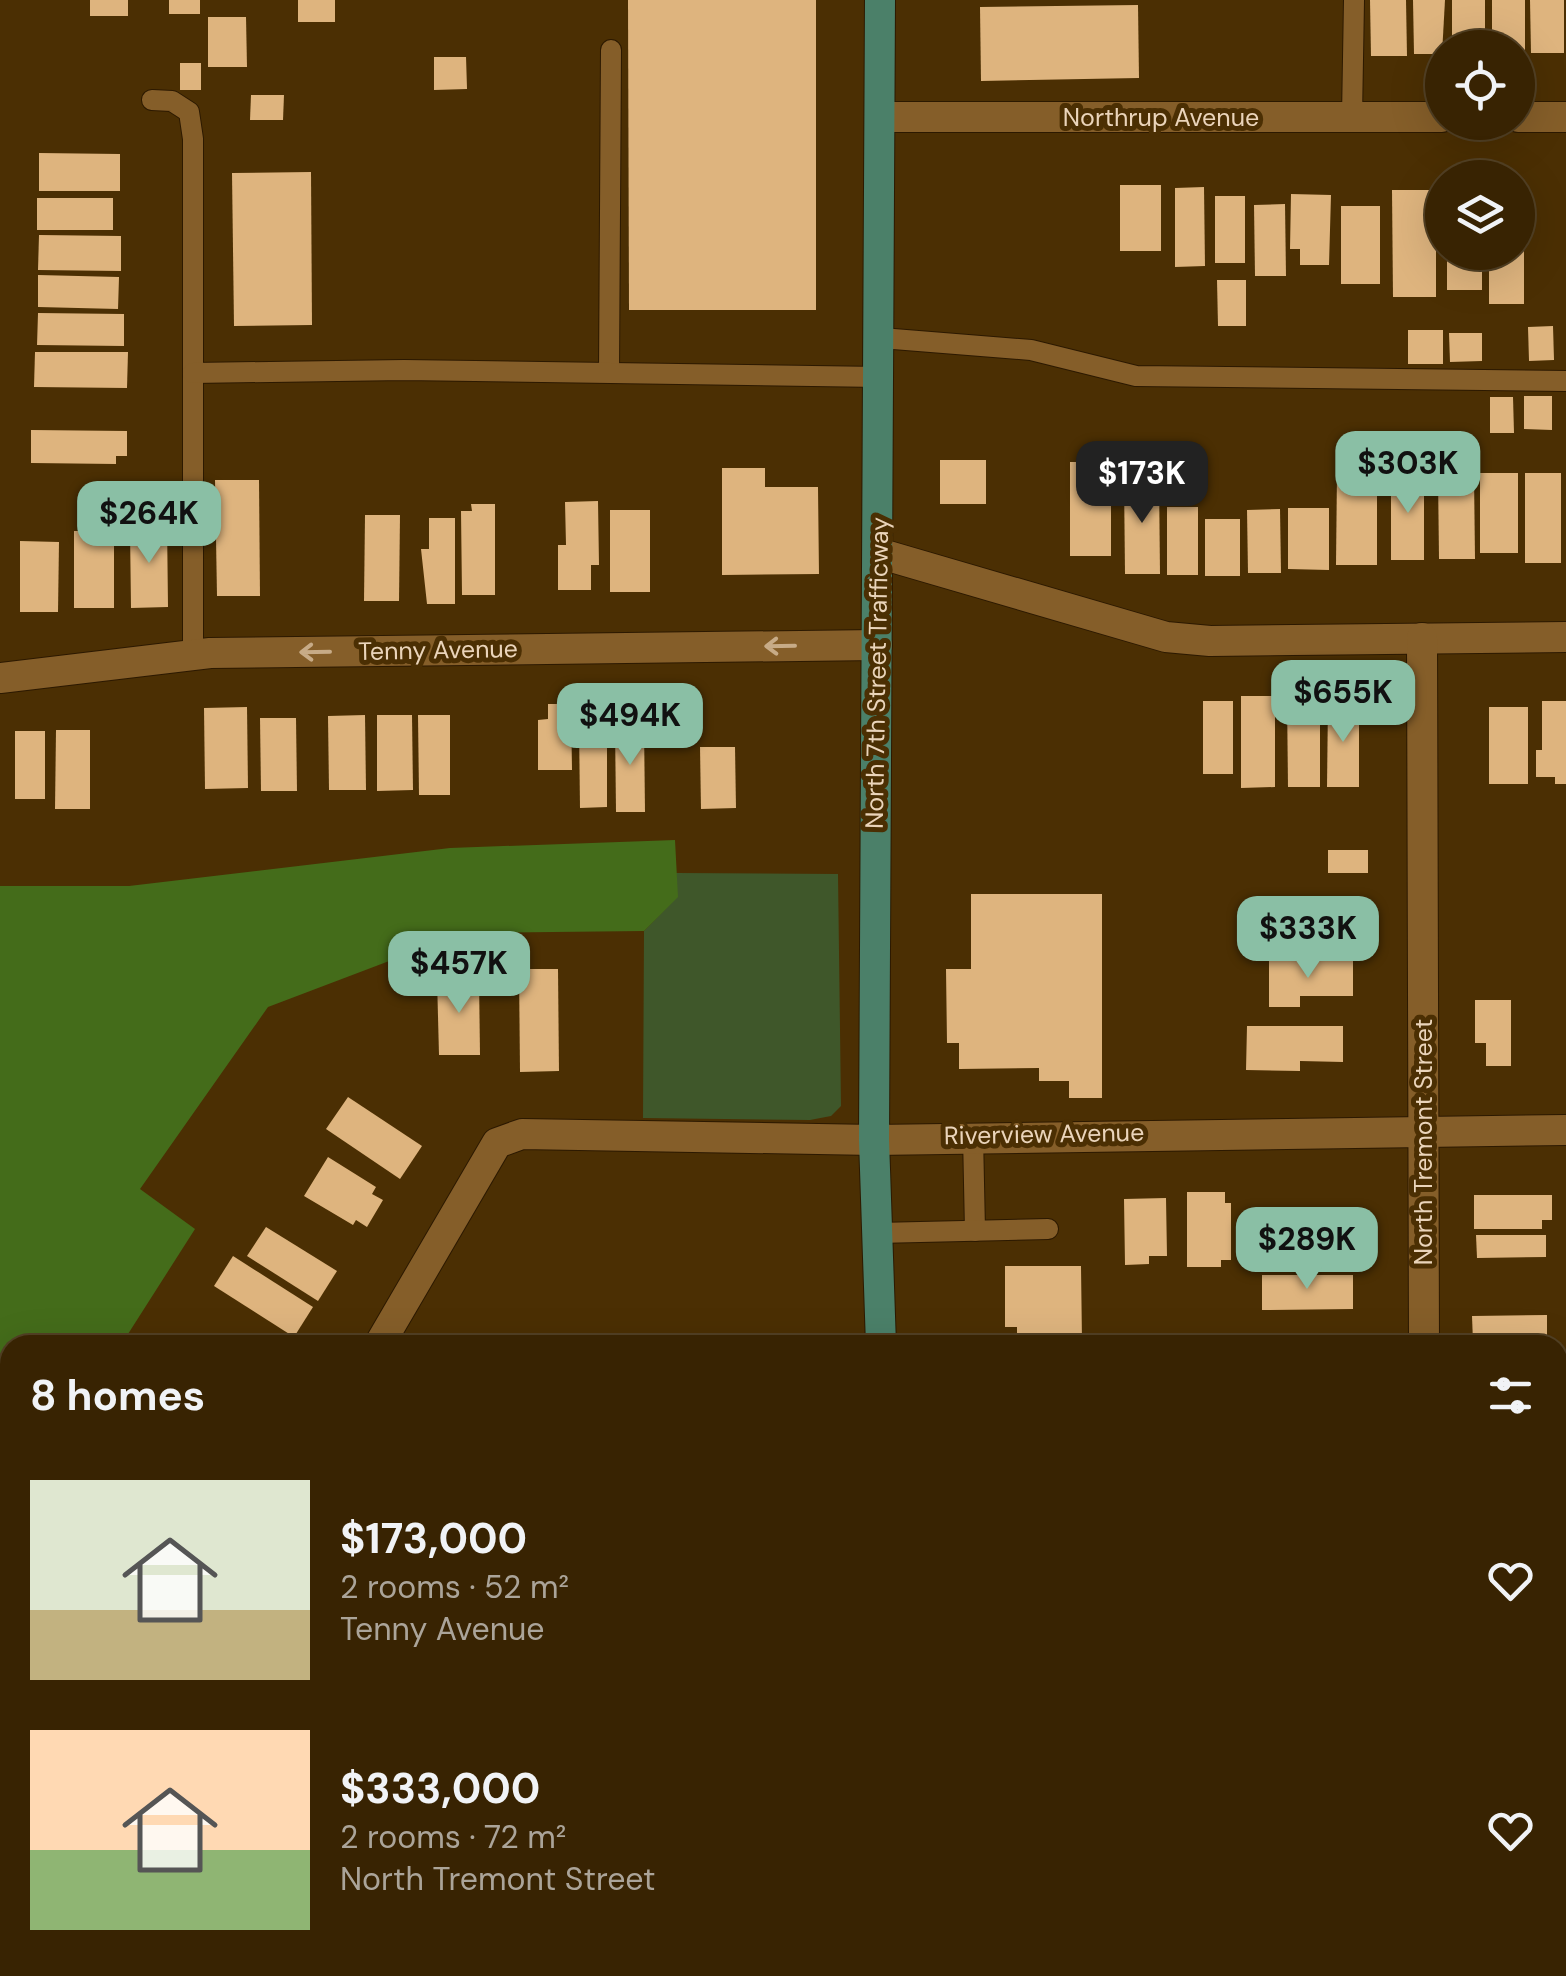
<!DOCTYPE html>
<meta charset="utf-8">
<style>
:root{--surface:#382302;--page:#3f2b0c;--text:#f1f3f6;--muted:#aba499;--line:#524024;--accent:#8abfa5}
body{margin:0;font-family:"DM Sans",sans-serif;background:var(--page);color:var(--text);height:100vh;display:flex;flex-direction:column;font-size:38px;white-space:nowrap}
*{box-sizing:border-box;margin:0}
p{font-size:32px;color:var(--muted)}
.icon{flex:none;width:55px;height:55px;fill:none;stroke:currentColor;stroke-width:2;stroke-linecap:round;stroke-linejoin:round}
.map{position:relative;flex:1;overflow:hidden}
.side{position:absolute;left:0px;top:1335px;width:1568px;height:642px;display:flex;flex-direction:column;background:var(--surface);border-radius:30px 30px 0 0;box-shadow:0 10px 40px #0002,0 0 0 2px var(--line)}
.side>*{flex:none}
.buttons{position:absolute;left:1425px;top:30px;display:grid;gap:20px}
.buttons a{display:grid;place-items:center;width:110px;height:110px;border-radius:50%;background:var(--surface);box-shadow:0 10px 40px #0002,0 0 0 2px var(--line);font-size:50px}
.price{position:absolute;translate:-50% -85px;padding:0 22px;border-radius:20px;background:var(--accent);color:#111;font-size:32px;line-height:65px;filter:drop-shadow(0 2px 5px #0008)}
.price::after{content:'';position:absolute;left:50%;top:60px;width:30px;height:22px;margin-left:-15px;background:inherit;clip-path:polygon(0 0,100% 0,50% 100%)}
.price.current{background:#222;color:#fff}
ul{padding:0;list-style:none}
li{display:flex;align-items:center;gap:30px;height:250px;padding:0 30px}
li span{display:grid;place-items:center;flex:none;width:280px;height:200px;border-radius:0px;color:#555}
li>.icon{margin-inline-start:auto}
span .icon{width:120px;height:120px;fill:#fffc;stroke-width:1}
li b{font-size:42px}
h2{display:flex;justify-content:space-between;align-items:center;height:120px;padding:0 30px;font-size:42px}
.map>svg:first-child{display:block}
.green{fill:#3f572a}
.forest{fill:#446c1a}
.building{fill:#deb47e}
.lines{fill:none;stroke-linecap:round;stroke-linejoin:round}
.service-casing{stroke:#2c1900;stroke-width:22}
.minor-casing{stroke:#2c1900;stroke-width:32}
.primary-casing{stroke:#2c1900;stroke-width:32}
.service{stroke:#855e29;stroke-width:20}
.minor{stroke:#855e29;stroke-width:30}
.primary{stroke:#4b8069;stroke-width:30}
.oneway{stroke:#c7ab87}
.labels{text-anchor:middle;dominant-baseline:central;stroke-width:10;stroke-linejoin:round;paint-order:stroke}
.street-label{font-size:25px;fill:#ead4ba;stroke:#4b2f03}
</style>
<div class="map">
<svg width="1566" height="1976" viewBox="0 0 1566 1976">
<rect width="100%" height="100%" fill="#4b2f03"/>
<polygon class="green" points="676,873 838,874 841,1106 831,1116 810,1120 643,1118 644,931 677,897"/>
<polygon class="forest" points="675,840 678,897 644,931 463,933 268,1007 140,1189 195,1229 121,1345 10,1345 10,1510 0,1501 0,886 129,886 450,848"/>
<g class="building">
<rect x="90" y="0" width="38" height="16"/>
<rect x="169" y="0" width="31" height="14"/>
<rect x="298" y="0" width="37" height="22"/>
<polygon points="628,0 816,0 816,310 629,310"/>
<polygon points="1370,0 1406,0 1407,56 1371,56"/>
<polygon points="1413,0 1445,0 1442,54 1414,54"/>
<rect x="1452" y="0" width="33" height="48"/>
<polygon points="1492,0 1525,0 1525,54 1518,54 1518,48 1492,48"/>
<polygon points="1530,0 1564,0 1564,53 1531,53"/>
<polygon points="1138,5 1139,78 981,81 980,7"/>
<polygon points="208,17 246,17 247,67 208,67"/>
<polygon points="434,57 466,57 467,89 434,90"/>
<rect x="180" y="63" width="21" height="27"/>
<polygon points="251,95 284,95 283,120 250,120"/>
<polygon points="39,153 120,154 120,191 39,191"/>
<polygon points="311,172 312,325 234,326 232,173"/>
<rect x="1120" y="185" width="41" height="66"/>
<polygon points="1204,187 1205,266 1175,267 1175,188"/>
<polygon points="1392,190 1436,190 1436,297 1393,297"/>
<polygon points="1291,194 1331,195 1329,265 1300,265 1300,249 1290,249"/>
<rect x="1215" y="196" width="30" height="67"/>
<polygon points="1518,196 1524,196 1524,304 1489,304 1489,252 1518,252"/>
<rect x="37" y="198" width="76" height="32"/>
<polygon points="1285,204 1286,276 1255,276 1254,205"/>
<rect x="1341" y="206" width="39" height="78"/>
<polygon points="39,235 121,236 121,271 38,270"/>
<rect x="1447" y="252" width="35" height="38"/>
<polygon points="38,275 119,277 118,309 38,307"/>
<polygon points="1217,280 1246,280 1246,326 1218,326"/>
<polygon points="38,313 124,314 124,346 37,345"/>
<polygon points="1553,326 1554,360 1529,361 1528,327"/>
<rect x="1408" y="330" width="35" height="34"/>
<polygon points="1449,333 1482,333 1482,361 1450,362"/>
<polygon points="35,352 128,352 127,388 34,387"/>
<polygon points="1524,396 1552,396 1552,430 1524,429"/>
<polygon points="1490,397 1513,397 1514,433 1490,433"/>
<polygon points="31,430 127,431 127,456 116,456 116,464 31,463"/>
<rect x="940" y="460" width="46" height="44"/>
<rect x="1070" y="462" width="41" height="94"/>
<polygon points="722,468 765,468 765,487 818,487 819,574 722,575"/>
<rect x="1391" y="472" width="33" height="88"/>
<polygon points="1337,473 1377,474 1377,565 1336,565"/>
<rect x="1480" y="473" width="38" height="80"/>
<rect x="1525" y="473" width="36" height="90"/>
<polygon points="1438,475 1474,475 1475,559 1439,559"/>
<polygon points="1124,478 1159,478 1160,574 1125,574"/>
<polygon points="215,480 259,480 260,596 217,596"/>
<polygon points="598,501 599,565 591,565 591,590 558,590 558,545 566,545 565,502"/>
<polygon points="471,504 495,504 495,595 462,595 461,511 472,511"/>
<rect x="1167" y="507" width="31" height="68"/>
<polygon points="1288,508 1329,508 1329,570 1288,569"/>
<polygon points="1280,509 1281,573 1248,573 1247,510"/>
<rect x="610" y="510" width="40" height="82"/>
<polygon points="365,515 400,515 399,601 364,601"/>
<polygon points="429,518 455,518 455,604 427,604 421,549 429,549"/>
<rect x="1205" y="519" width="35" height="57"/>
<polygon points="144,521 167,521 168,607 131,608 130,530 144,530"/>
<rect x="74" y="531" width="40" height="77"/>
<polygon points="20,541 59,542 58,612 20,612"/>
<polygon points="1241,696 1275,696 1275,787 1241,788"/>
<polygon points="1287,696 1320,696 1320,787 1288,787"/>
<rect x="1203" y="701" width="30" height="73"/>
<polygon points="1542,701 1566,701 1566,784 1555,784 1555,777 1536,777 1536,750 1542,750"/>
<polygon points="1328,702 1359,702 1359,787 1327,787"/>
<polygon points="548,704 571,704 572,770 538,770 538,720 548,719"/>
<polygon points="247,707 248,788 205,789 204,708"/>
<rect x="1489" y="707" width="39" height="77"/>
<polygon points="365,715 366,790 329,790 328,716"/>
<polygon points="377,715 412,715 413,790 377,791"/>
<polygon points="418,715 450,715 450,795 419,795"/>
<polygon points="260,718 296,718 297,791 261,791"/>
<polygon points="579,725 607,725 607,807 580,808"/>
<polygon points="615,725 644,725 645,812 616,812"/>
<polygon points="56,730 90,730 90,809 55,809"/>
<rect x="15" y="731" width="30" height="68"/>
<polygon points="700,747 735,747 736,808 701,809"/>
<rect x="1328" y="850" width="40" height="23"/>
<polygon points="971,894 1102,894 1102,1098 1069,1098 1069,1081 1039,1081 1039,1068 959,1069 959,1043 947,1043 946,969 971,969"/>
<polygon points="1341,899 1341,923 1349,923 1349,936 1300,936 1300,944 1268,944 1268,921 1248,921 1248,900"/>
<polygon points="1269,961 1353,961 1353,996 1300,996 1300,1007 1269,1007"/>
<polygon points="519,969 558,969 559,1071 520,1072"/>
<polygon points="479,977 480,1055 439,1055 437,978"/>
<polygon points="1475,1000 1511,1000 1511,1066 1486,1066 1486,1043 1475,1043"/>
<polygon points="1247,1026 1343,1026 1343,1062 1300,1061 1300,1071 1246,1070"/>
<polygon points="348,1097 422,1146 400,1179 326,1129"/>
<polygon points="328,1157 376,1187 372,1194 383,1200 367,1227 356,1220 353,1225 304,1196"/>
<polygon points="1187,1192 1225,1192 1225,1203 1231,1203 1231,1260 1221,1260 1221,1267 1187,1267"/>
<polygon points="1474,1195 1552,1195 1552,1220 1542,1220 1542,1229 1474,1229"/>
<polygon points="1166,1198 1167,1256 1149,1256 1149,1264 1125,1265 1124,1199"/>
<polygon points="266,1227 337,1271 318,1301 247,1256"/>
<polygon points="1271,1227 1341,1227 1341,1268 1262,1269 1262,1245 1271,1245"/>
<polygon points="1476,1235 1546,1235 1546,1257 1477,1258"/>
<polygon points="233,1256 313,1307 294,1337 214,1286"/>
<polygon points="1005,1266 1081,1266 1082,1341 1017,1345 1017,1327 1005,1327"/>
<polygon points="1262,1275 1353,1275 1353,1309 1262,1310"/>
<polygon points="1547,1315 1547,1341 1473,1342 1472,1316"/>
<rect x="0" y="1549" width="10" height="53"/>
<polygon points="1368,1968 1430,1968 1436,1976 1373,1976"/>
</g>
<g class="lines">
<g class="service-casing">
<g id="service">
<polyline points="152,100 172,101 189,112 193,139 193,655"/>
<polyline points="1352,117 1354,0"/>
<polyline points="881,338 1031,350 1136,376 1566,381"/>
<polyline points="609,372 611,50"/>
<polyline points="193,373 404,370 880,377"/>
<polyline points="973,1135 975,1231"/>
<polyline points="877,1233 1048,1229"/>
</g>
</g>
<g class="minor-casing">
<g id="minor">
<polyline points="880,117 1442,117"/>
<polyline points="1518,117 1566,117"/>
<polyline points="878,553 1166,637 1210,641 1566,637"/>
<polyline points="1422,638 1424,1345"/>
<polyline points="0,678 210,653 877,645"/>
<polyline points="379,1345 497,1143 522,1134 874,1140 1566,1130"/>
<polyline points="0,1670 10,1670"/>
<polyline points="1558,1678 1566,1670"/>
<polyline points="109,1976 113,1968"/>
<polyline points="1242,1976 1262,1968"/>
<polyline points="1286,1976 1289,1968"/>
</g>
</g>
<g class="primary-casing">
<g id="primary">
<polyline points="880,0 874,1140 881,1345"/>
<polyline points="888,1968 888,1976"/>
<polyline points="924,1968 927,1976"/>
</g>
</g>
<use href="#service" class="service"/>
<use href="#minor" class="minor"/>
<use href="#primary" class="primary"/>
</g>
<defs><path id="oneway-shaft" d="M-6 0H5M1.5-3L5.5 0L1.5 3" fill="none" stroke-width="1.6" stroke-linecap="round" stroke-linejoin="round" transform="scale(2.5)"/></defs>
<g class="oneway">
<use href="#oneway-shaft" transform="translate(780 646) rotate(179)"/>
<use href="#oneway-shaft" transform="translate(315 652) rotate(179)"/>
</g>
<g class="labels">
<g class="street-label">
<text x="1161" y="117">Northrup Avenue</text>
<text transform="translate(438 650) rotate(-1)">Tenny Avenue</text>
<text transform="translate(877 673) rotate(-89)">North 7th Street Trafficway</text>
<text transform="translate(1044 1134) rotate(-1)">Riverview Avenue</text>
<text transform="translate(1423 1142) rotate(-90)">North Tremont Street</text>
</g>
</g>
</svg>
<div class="buttons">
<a><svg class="icon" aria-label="locate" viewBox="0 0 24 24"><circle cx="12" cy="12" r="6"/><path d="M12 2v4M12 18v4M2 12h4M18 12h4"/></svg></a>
<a><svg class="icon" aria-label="layers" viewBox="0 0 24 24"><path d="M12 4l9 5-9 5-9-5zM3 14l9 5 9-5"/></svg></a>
</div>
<b class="price" style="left:1408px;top:516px">$303K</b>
<b class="price current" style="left:1142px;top:526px">$173K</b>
<b class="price" style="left:149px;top:566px">$264K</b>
<b class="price" style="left:1343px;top:745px">$655K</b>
<b class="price" style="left:630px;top:768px">$494K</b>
<b class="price" style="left:1308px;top:981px">$333K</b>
<b class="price" style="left:459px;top:1016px">$457K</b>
<b class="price" style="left:1307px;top:1292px">$289K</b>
<section class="side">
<h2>8 homes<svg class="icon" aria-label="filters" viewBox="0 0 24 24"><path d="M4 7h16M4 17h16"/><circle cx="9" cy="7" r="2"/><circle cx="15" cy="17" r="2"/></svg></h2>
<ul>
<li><span style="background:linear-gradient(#dfe7d0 65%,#c2b280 0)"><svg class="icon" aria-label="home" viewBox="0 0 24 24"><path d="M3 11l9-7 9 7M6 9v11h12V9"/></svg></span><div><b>$173,000</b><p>2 rooms · 52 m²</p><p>Tenny Avenue</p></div><svg class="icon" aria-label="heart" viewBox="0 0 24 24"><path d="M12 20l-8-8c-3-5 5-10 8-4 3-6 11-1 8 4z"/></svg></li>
<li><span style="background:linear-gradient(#ffd9b3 60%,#8fb573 0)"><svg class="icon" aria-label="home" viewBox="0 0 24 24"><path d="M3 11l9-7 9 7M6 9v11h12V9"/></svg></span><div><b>$333,000</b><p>2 rooms · 72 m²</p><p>North Tremont Street</p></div><svg class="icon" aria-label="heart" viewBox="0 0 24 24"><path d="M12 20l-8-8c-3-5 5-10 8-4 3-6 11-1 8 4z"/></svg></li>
</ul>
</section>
</div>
